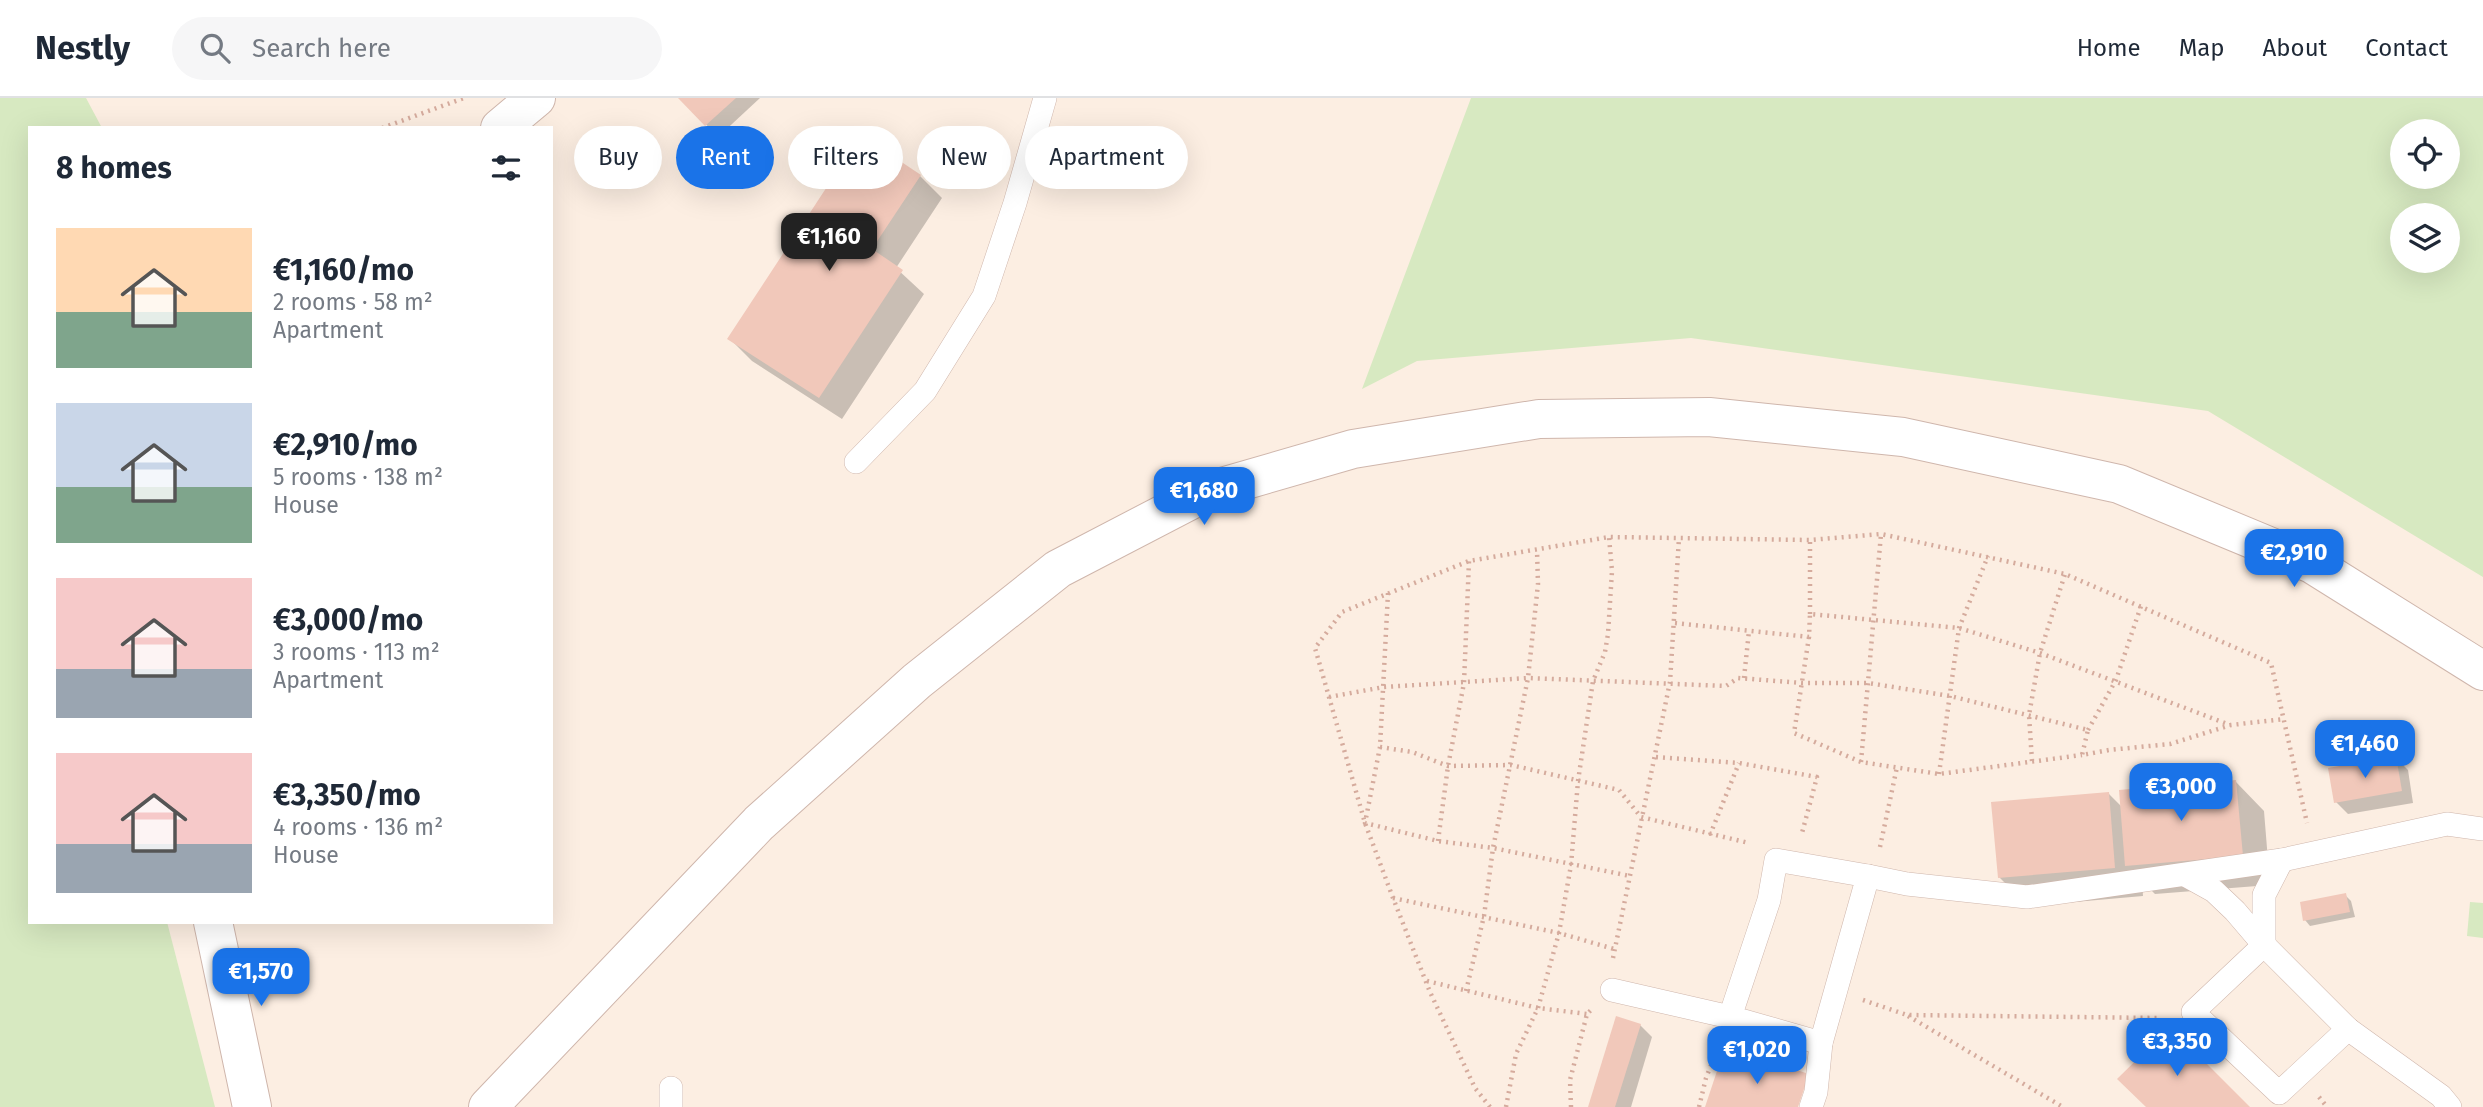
<!DOCTYPE html>
<meta charset="utf-8">
<style>
:root{--surface:#fff;--page:#f6f6f7;--text:#1f2937;--muted:#747a83;--line:#e0e1e3;--accent:#1a73e8}
body{margin:0;font-family:"Fira Sans",sans-serif;background:var(--page);color:var(--text);height:100vh;display:flex;flex-direction:column;font-size:26px;white-space:nowrap}
*{box-sizing:border-box;margin:0}
p{font-size:23px;color:var(--muted)}
.icon{flex:none;width:38px;height:38px;fill:none;stroke:currentColor;stroke-width:2;stroke-linecap:round;stroke-linejoin:round}
.map{position:relative;flex:1;overflow:hidden}
.drawer{position:absolute;left:28px;top:28px;width:525px;height:798px;display:flex;flex-direction:column;background:var(--surface);border-radius:0px;box-shadow:0 7px 28px #0002}
.drawer>*{flex:none}
.guide{position:absolute;left:574px;top:28px;width:665px;height:63px;display:flex;gap:14px}
.fabs{position:absolute;left:2390px;top:21px;display:grid;gap:14px}
.fabs a{display:grid;place-items:center;width:70px;height:70px;border-radius:50%;background:var(--surface);box-shadow:0 7px 28px #0002;font-size:35px}
.price{position:absolute;translate:-50% -60px;padding:0 16px;border-radius:14px;background:var(--accent);color:#fff;font-size:23px;line-height:46px;filter:drop-shadow(0 2px 4px #0008)}
.price::after{content:'';position:absolute;left:50%;top:42px;width:21px;height:16px;margin-left:-10px;background:inherit;clip-path:polygon(0 0,100% 0,50% 100%)}
.price.current{background:#222;color:#fff}
ul{padding:0;list-style:none}
li{display:flex;align-items:center;gap:21px;height:175px;padding:0 28px}
li span{display:grid;place-items:center;flex:none;width:196px;height:140px;border-radius:0px;color:#555}
li>.icon{margin-inline-start:auto}
span .icon{width:84px;height:84px;fill:#fffc;stroke-width:1}
li b{font-size:30px}
h2{display:flex;justify-content:space-between;align-items:center;height:84px;padding:0 28px;font-size:30px}
.pill{padding:0 24px;border-radius:32px;background:var(--surface);box-shadow:0 7px 28px #0002;font-size:24px;line-height:63px}
.pill.current{background:var(--accent);color:#fff}
header{display:flex;align-items:center;gap:42px;box-sizing:border-box;height:98px;padding:0 35px;background:var(--surface);border-bottom:2px solid var(--line)}
header strong{font-size:33px}
nav{display:flex;gap:38px;margin-inline-start:auto;font-size:24px}
.search{width:490px;height:63px;background:var(--page);display:flex;align-items:center;gap:18px;box-sizing:border-box;padding:0 24px;border-radius:38px;color:var(--muted);font-size:26px}
.map>svg:first-child{display:block}
.green{fill:#d7e9c1;fill-rule:evenodd}
.shadow{fill:#0003}
.building{fill:#f1c8ba}
.lines{fill:none;stroke-linecap:round;stroke-linejoin:round}
.service-casing{stroke:#cfb6ac;stroke-width:24}
.minor-casing{stroke:#cfb6ac;stroke-width:40}
.path{stroke:#d5ab9d;stroke-width:4.5;stroke-dasharray:2 5;stroke-linecap:butt}
.service{stroke:#fff;stroke-width:23}
.minor{stroke:#fff;stroke-width:38}
</style>
<header>
<strong>Nestly</strong>
<div class="search"><svg class="icon" aria-label="search" viewBox="0 0 24 24"><circle cx="10" cy="10" r="6"/><path d="M15 15l6 6"/></svg>Search here</div>
<nav><a>Home</a><a>Map</a><a>About</a><a>Contact</a></nav>
</header>
<div class="map">
<svg width="2483" height="1009" viewBox="0 0 2483 1009">
<rect width="100%" height="100%" fill="#fceee2"/>
<g class="green">
<polygon points="0,0 86,0 102,30 30,30 30,824 167,824 215,1009 0,1009"/>
<path d="M1471,0h1012v479l-275,-166 -517,-73 -274,23 -55,28zM2403,33h45v46h-45zM2403,117h45v46h-45z"/>
<polygon points="2470,804 2483,805 2483,840 2467,838"/>
</g>
<g class="shadow">
<polygon points="681,0 760,0 718,39"/>
<polygon points="920,78 942,100 896,170 924,196 842,321 752,263 730,241"/>
<polygon points="2396,660 2408,672 2413,705 2348,716 2336,704"/>
<polygon points="2236,684 2264,713 2270,787 2155,796 2142,783 2143,798 2028,808 1999,779 2109,696 2122,709"/>
<polygon points="2345,797 2351,803 2355,819 2310,828 2305,822"/>
<polygon points="1640,927 1652,939 1631,1009 1590,1009"/>
</g>
<g class="building">
<polygon points="678,0 736,0 705,28"/>
<polygon points="861,37 921,77 872,151 903,172 819,300 727,241"/>
<polygon points="2396,658 2402,693 2334,705 2328,670"/>
<polygon points="2236,682 2243,758 2125,768 2119,692"/>
<polygon points="2109,694 2115,770 1998,780 1991,704"/>
<polygon points="2346,795 2350,814 2303,823 2300,804"/>
<polygon points="1616,918 1641,926 1615,1009 1588,1009"/>
<polygon points="2170,929 2250,1009 2146,1009 2117,981"/>
<polygon points="1747,956 1809,976 1798,1009 1705,1009 1719,967 1741,974"/>
</g>
<g class="lines">
<g class="service-casing">
<g id="service">
<polyline points="856,364 925,293 984,198 1015,105 1045,0"/>
<polyline points="2282,762 2264,797 2264,847 2193,914 2279,995 2348,931"/>
<polyline points="1868,778 1907,786 2027,799 2282,762 2447,726 2483,731"/>
<polyline points="2187,778 2214,793 2235,813 2264,847 2348,931 2441,998 2450,1009"/>
<polyline points="1612,892 1730,919 1821,945 1868,778 1776,762 1769,802 1730,919"/>
<polyline points="671,1009 671,990"/>
<polyline points="1811,1009 1816,994 1821,945"/>
</g>
</g>
<g class="minor-casing">
<g id="minor">
<polyline points="500,30 536,0"/>
<polyline points="213,824 252,1009"/>
<polyline points="488,1009 759,725 917,583 1058,471 1208,393 1353,351 1539,321 1709,319 1903,339 2119,386 2312,466 2483,573"/>
</g>
</g>
<g class="path">
<polyline points="382,30 464,0"/>
<polyline points="1388,495 1380,649 1365,725 1438,743 1493,750 1630,778"/>
<polyline points="1810,516 1810,442"/>
<polyline points="1675,525 1809,539 1810,516 1959,530 2040,555 2230,627"/>
<polyline points="1809,539 1794,635 1861,664 1939,676 2082,657"/>
<polyline points="1744,580 1749,533"/>
<polyline points="1329,599 1384,589 1528,580 1726,588 1738,580 1802,585 1868,585 1950,598 2088,632 2082,657 2109,652 2170,646 2231,627 2284,621"/>
<polyline points="2088,632 2116,582 2141,508"/>
<polyline points="1380,649 1412,654 1448,668 1511,667 1619,692 1641,719 1749,745"/>
<polyline points="1656,659 1739,665 1817,679 1802,735"/>
<polyline points="2032,663 2029,617 2040,555 2065,476"/>
<polyline points="1861,664 1881,436"/>
<polyline points="1939,676 1959,530 1988,458"/>
<polyline points="1710,737 1739,665"/>
<polyline points="1438,743 1448,668 1464,585 1469,463"/>
<polyline points="1880,749 1897,669"/>
<polyline points="1393,800 1559,835 1614,851"/>
<polyline points="1613,860 1670,584 1679,440"/>
<polyline points="1427,883 1538,910 1587,916"/>
<polyline points="1466,893 1484,818 1493,750 1528,580 1538,486 1537,452"/>
<polyline points="1863,902 1907,917 2160,920"/>
<polyline points="1908,918 2063,1009"/>
<polyline points="2319,999 2327,1009"/>
<polyline points="1490,1009 1475,990 1430,894 1393,800 1365,725 1315,550 1342,514 1469,463 1609,439 1810,442 1881,436 2065,476 2271,565 2307,725"/>
<polyline points="1506,1009 1516,956 1538,910 1559,835 1571,767 1578,683 1593,583 1605,554 1608,536 1612,473 1609,439"/>
<polyline points="1571,1009 1570,982 1587,916 1591,912"/>
<polyline points="1699,1009 1706,980 1719,947"/>
</g>
<use href="#service" class="service"/>
<use href="#minor" class="minor"/>
</g>
</svg>
<div class="fabs">
<a><svg class="icon" aria-label="locate" viewBox="0 0 24 24"><circle cx="12" cy="12" r="6"/><path d="M12 2v4M12 18v4M2 12h4M18 12h4"/></svg></a>
<a><svg class="icon" aria-label="layers" viewBox="0 0 24 24"><path d="M12 4l9 5-9 5-9-5zM3 14l9 5 9-5"/></svg></a>
</div>
<b class="price current" style="left:829px;top:175px">€1,160</b>
<b class="price" style="left:1204px;top:429px">€1,680</b>
<b class="price" style="left:2294px;top:491px">€2,910</b>
<b class="price" style="left:2365px;top:682px">€1,460</b>
<b class="price" style="left:2181px;top:725px">€3,000</b>
<b class="price" style="left:261px;top:910px">€1,570</b>
<b class="price" style="left:2177px;top:980px">€3,350</b>
<b class="price" style="left:1757px;top:988px">€1,020</b>
<div class="guide">
<a class="pill">Buy</a>
<a class="pill current">Rent</a>
<a class="pill">Filters</a>
<a class="pill">New</a>
<a class="pill">Apartment</a>
</div>
<section class="drawer">
<h2>8 homes<svg class="icon" aria-label="filters" viewBox="0 0 24 24"><path d="M4 7h16M4 17h16"/><circle cx="9" cy="7" r="2"/><circle cx="15" cy="17" r="2"/></svg></h2>
<ul>
<li><span style="background:linear-gradient(#ffd9b3 60%,#7fa58c 0)"><svg class="icon" aria-label="home" viewBox="0 0 24 24"><path d="M3 11l9-7 9 7M6 9v11h12V9"/></svg></span><div><b>€1,160/mo</b><p>2 rooms · 58 m²</p><p>Apartment</p></div></li>
<li><span style="background:linear-gradient(#c9d6e8 60%,#7fa58c 0)"><svg class="icon" aria-label="home" viewBox="0 0 24 24"><path d="M3 11l9-7 9 7M6 9v11h12V9"/></svg></span><div><b>€2,910/mo</b><p>5 rooms · 138 m²</p><p>House</p></div></li>
<li><span style="background:linear-gradient(#f6c9c9 65%,#9aa5b1 0)"><svg class="icon" aria-label="home" viewBox="0 0 24 24"><path d="M3 11l9-7 9 7M6 9v11h12V9"/></svg></span><div><b>€3,000/mo</b><p>3 rooms · 113 m²</p><p>Apartment</p></div></li>
<li><span style="background:linear-gradient(#f6c9c9 65%,#9aa5b1 0)"><svg class="icon" aria-label="home" viewBox="0 0 24 24"><path d="M3 11l9-7 9 7M6 9v11h12V9"/></svg></span><div><b>€3,350/mo</b><p>4 rooms · 136 m²</p><p>House</p></div></li>
</ul>
</section>
</div>
